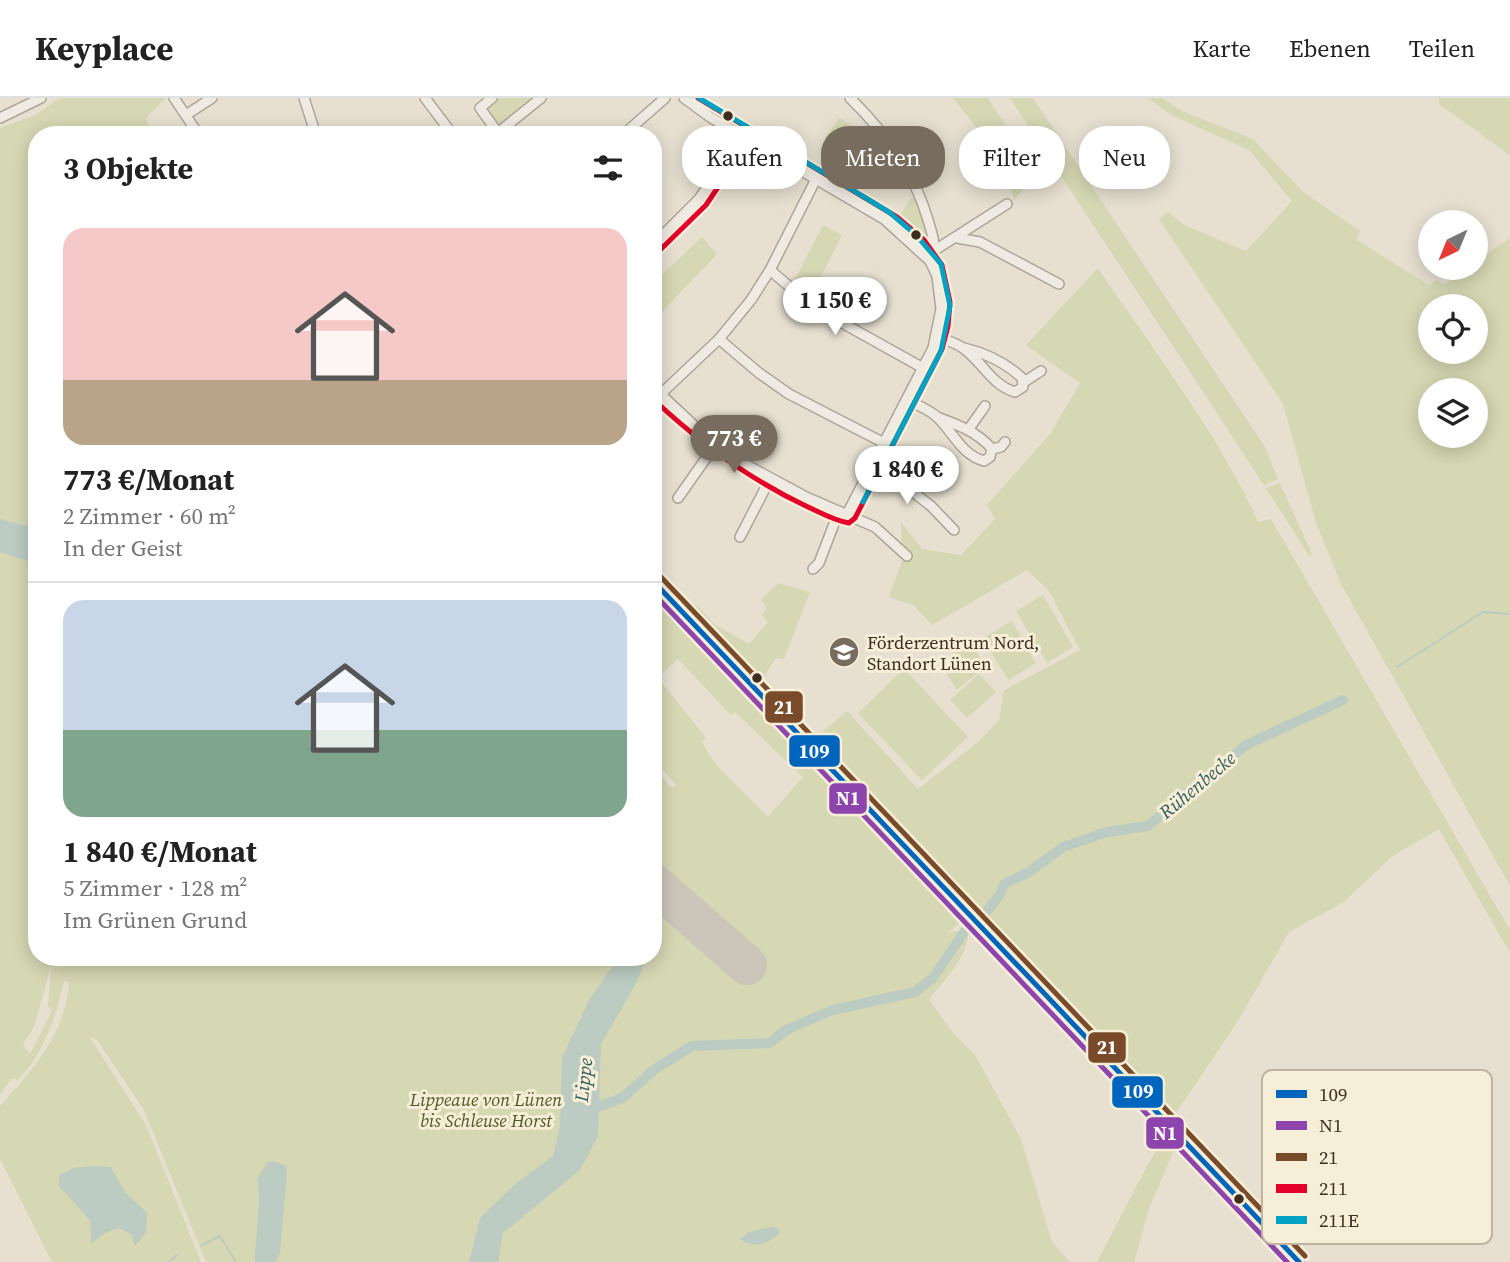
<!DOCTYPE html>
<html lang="de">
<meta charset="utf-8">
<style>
:root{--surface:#fff;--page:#f2f2f2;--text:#222;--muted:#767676;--line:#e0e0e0;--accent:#786c5e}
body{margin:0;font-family:"Source Serif 4",serif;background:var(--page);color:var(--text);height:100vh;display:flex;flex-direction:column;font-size:26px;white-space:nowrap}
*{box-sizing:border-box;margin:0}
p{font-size:23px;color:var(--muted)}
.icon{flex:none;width:38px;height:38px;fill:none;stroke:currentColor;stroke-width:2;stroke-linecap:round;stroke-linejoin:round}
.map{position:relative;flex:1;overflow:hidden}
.side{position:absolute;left:28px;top:28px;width:634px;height:840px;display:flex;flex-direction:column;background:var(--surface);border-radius:28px;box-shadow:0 4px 18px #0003}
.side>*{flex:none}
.hud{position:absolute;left:682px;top:28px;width:665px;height:63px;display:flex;gap:14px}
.needle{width:46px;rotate:223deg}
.tools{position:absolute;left:1418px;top:112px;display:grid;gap:14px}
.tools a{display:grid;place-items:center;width:70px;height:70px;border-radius:50%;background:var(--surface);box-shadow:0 4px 18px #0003;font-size:35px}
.price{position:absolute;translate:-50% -60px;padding:0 16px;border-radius:24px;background:#fff;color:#222;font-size:23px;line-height:46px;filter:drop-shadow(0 2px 4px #0008)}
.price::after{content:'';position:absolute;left:50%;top:42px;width:21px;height:16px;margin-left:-10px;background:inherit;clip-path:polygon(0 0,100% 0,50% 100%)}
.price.current{background:var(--accent);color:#fff}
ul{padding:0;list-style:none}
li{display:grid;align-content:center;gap:14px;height:371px;padding:0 35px}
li+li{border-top:2px solid var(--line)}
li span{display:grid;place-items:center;height:217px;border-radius:21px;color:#555}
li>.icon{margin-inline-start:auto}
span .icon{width:126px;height:126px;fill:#fffc;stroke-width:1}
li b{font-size:30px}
h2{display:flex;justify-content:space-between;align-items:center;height:84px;padding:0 35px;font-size:30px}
.tag{padding:0 24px;border-radius:28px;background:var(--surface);box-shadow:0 4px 18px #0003;font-size:24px;line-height:63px}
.tag.current{background:var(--accent);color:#fff}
header{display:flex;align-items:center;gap:42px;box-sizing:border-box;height:98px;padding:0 35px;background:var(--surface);border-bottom:2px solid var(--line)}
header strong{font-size:33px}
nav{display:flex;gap:38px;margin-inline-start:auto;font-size:24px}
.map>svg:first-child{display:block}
.green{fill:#d6d7b3;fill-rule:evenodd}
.water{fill:#bcccc2}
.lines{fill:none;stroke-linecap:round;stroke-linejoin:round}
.stream{stroke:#bcccc2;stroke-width:2}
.river{stroke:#bcccc2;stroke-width:10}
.runway{stroke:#cbc5ba;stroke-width:40}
.minor-casing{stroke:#ada599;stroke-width:12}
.minor{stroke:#efebe3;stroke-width:9}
.bus-1-casing{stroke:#f7eed8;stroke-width:10}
.bus-2-casing{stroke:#f7eed8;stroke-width:10}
.bus-3-casing{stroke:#f7eed8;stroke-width:10}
.bus-4-casing{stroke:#f7eed8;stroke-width:10}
.bus-5-casing{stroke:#f7eed8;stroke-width:10}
.bus-1{stroke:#0065bd;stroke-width:5}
.bus-2{stroke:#8e44ad;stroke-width:5}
.bus-3{stroke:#7a4b2a;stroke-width:5}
.bus-4{stroke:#e4002b;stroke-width:5}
.bus-5{stroke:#03a3c5;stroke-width:5}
.bus-dot{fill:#3d2e20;stroke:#f7eed8;stroke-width:2.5}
.labels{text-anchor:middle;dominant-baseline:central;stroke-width:6;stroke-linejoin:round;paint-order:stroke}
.poi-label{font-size:18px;fill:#3d2e20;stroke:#f7eed8;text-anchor:start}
.park-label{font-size:18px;font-style:italic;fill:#4d5a26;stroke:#f7eed8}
.water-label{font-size:19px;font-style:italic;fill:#2f5d5a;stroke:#f7eed8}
.key{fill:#f7eed8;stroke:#bfb4a1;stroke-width:2}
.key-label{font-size:19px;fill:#3d2e20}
.line-badge{stroke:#f7eed8;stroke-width:2.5}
.badge-label{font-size:19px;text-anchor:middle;font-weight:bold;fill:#fff}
</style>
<header>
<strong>Keyplace</strong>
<nav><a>Karte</a><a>Ebenen</a><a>Teilen</a></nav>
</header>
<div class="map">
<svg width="1510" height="1164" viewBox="0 0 1510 1164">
<rect width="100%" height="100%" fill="#e7e0d1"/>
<g class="green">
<path d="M60,0h106l-20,20 6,17h-115v822h616v-190l19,21 4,-3 -23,-27v-167l149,158 45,-38 71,78 60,-47 21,-22 5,-30 76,-40 -31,-59 -22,-21 -95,55 -19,-20 -24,-8 13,-36 -1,-39 21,27 39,6 34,-36 -8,-14 63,-71 30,-51 -54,-38 72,-77c53,79 122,168 160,254l13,-3 239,411v23l-71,-124 -48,28 -47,45 -55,30 -51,89 -63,93 -22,13 -193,-204 -12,9 15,-2 5,6c-2,23 -25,46 -39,63l24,34 22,22 46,84 31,103 18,20h-864l-62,-152 -47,-70 -8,-4 57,89 55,137h-149l-52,-103v-53c33,-36 66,-73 69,-124l-5,-1c-8,36 -20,72 -46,99l-6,-2 -12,17v-967l35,-13zM678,561l53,56 4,-3 68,65 -35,40 -52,-52 -14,-23 4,-4 -48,-60zM51,868l-3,40 4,5 -22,43 -7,-9 11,-18z"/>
<polygon points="499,0 534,0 498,28 486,12"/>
<polygon points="953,0 988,0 1037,76 1014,102 999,54 997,55"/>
<polygon points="1010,0 1033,0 1264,347 1278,381 1264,387"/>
<path d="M1148,0h14l22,14 69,27 49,52 58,40 -3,9 72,45 8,-5 8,5 23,-17h7v-6l35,-24v648l-169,-302 -25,-61 -33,-119 -124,-185 9,-7 16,13 62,26 46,-50 -43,-51 -76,-34zM1430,208h45v46h-45zM1475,292v46h-45v-46z"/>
<polygon points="1439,0 1510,0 1510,57 1439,6"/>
<polygon points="839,20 856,30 836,57 829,53 832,46 824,42"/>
<polygon points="917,99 928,137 918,143 896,124 910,101"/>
<polygon points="823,127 842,137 814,193 794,183"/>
<polygon points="702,139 717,156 655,221 653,218 653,185"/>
<polygon points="1280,385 1312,456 1309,458 1266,390"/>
<polygon points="778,485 810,494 784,561 776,560 763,580 749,580 690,515 697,507 714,526 749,546 768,524 762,517 767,508 761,502"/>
<polygon points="1043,497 1073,549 1047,565 1016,513"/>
<polygon points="1012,523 1036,565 1008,582 983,540"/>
<polygon points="967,543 973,547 985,569 957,592 947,577 958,566 955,553 960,545"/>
<polygon points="904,571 968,639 922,682 858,615"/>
<polygon points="979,576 996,594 967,620 950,602"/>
<polygon points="1168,1033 1178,1042 1149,1111 1134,1164 1097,1164 1147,1068"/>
</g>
<g class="water">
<polygon points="0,421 37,431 37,466 0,454"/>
<polygon points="619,859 646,859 638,882 601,946 598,1038 580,1072 503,1135 498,1164 469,1164 480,1120 515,1086 553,1058 560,1029 562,960 589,902"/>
<path d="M273,1063l13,5 1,8 -7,78 -4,10h-21c0,-21 7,-66 2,-82l10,-18z"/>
<polygon points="94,1068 111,1069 124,1093 147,1115 146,1135 135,1148 131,1136 119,1130 105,1135 91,1146 90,1122 58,1087 60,1077 73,1070"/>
<path d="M771,1129l7,1 1,5c-10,11 -27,16 -39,6l9,-7z"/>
</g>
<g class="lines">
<g class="stream">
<polyline points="1397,569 1483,514 1510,516"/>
<polyline points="202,1147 220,1138 236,1164"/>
<polyline points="169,1164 177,1157"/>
</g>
<g class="river">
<polyline points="987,813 1001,795 1004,786 1029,774 1063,749 1107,734 1148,728 1246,647 1343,602"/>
<polyline points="587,1013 622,1000 655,971 692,948 770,945 786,932 833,912 915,894 933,880 964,834"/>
</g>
<polyline class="runway" points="653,785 747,867"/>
<g class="minor-casing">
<g id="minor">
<polyline points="174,0 199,37"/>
<polyline points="304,0 316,37"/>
<polyline points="425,0 453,37"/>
<polyline points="492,0 480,10 498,35"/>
<polyline points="684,0 710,19 884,121 930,163 937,178 941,211 933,250 847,416"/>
<path d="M850,0c36,35 64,74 78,122 4,14 10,27 2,41"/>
<polyline points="186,17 212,0"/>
<polyline points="0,20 41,0"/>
<polyline points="495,37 541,0"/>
<polyline points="623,37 665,0"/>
<polyline points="957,140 980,144 1059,186"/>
<polyline points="653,147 699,101 742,38"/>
<polyline points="935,152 1007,106"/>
<polyline points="770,172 812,208 923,270"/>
<path d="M937,238c8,4 19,7 26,12 19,13 28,37 52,44l8,-5 -1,-9c-16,-15 -37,-25 -58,-30"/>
<polyline points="719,241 759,275 789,296 884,345"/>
<polyline points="1024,284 1041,273"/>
<polyline points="653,289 701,334 745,366 806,399 875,429 907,458"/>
<path d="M907,301c9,6 21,10 29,17 17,15 24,38 48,45l6,-4 2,-8c-14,-17 -36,-25 -55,-32"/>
<polyline points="653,308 665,292 719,241 751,202 770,172 816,81"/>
<polyline points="968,332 985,308"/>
<polyline points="992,351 1001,349 1005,344"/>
<polyline points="874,364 931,408 954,432"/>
<polyline points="678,400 716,346"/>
<polyline points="740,439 770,381"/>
<polyline points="813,471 819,465 839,413"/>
<polyline points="653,483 1299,1164"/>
</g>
</g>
<use href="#minor" class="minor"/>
<g class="bus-1-casing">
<polyline id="bus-1" points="653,483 1299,1164"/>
</g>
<g class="bus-2-casing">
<polyline id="bus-2" points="653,495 1287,1164"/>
</g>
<g class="bus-3-casing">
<polyline id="bus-3" points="659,477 1305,1158"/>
</g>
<g class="bus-4-casing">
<g id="bus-4">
<polyline points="659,153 706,107 749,43"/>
<path d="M653,301c47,44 97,81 155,108 13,6 27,14 41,16l6,-5 87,-169 6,-23 2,-24 -8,-37 -18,-25 -27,-23 -199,-119"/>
</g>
</g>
<g class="bus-5-casing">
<polyline id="bus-5" points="699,0 889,114 916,137 941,166 950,208 941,253 863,404"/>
</g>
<use href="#bus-1" class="bus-1"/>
<use href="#bus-2" class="bus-2"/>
<use href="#bus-3" class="bus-3"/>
<use href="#bus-4" class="bus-4"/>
<use href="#bus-5" class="bus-5"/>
</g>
<defs>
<g id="school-disc" transform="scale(1.575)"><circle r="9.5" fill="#786c5e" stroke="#f7eed8"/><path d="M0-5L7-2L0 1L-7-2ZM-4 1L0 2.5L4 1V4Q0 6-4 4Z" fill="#fff"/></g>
</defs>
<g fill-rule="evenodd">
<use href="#school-disc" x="844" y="554"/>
</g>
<g class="bus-dot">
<circle cx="728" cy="18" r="6"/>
<circle cx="916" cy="137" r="6"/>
<circle cx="757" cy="580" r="6"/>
<circle cx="1239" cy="1101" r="6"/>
</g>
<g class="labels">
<g class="poi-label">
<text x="867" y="544">Förderzentrum Nord,<tspan x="867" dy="21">Standort Lünen</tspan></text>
</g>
<g class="park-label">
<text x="486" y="1001">Lippeaue von Lünen<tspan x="486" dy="21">bis Schleuse Horst</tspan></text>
</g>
<g class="water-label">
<text transform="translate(1197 687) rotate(-40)">Rühenbecke</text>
<text transform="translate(583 982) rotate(-84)">Lippe</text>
</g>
</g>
<rect x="1262" y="972" width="230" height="174" rx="10" class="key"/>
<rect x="1276" y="992" width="31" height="8" fill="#0065bd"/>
<rect x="1276" y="1023" width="31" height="9" fill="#8e44ad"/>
<rect x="1276" y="1055" width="31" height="8" fill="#7a4b2a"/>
<rect x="1276" y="1086" width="31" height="9" fill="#e4002b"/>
<rect x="1276" y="1118" width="31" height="8" fill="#03a3c5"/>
<g class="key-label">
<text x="1319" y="1003">109</text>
<text x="1319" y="1034">N1</text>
<text x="1319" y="1066">21</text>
<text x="1319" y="1097">211</text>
<text x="1319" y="1129">211E</text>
</g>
<g class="line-badge">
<rect x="764" y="592" width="40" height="34" rx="7" fill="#7a4b2a"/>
<rect x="788" y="636" width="53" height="34" rx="7" fill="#0065bd"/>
<rect x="828" y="684" width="40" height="33" rx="7" fill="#8e44ad"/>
<rect x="1087" y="933" width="40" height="33" rx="7" fill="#7a4b2a"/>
<rect x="1111" y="977" width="53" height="34" rx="7" fill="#0065bd"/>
<rect x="1145" y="1018" width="40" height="34" rx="7" fill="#8e44ad"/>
</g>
<g class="badge-label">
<text x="784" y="616">21</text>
<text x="814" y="660">109</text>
<text x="848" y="707">N1</text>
<text x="1107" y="956">21</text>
<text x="1138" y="1000">109</text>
<text x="1165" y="1042">N1</text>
</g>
</svg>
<div class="tools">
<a><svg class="needle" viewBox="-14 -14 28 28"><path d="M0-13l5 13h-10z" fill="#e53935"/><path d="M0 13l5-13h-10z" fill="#767676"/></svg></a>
<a><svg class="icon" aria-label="locate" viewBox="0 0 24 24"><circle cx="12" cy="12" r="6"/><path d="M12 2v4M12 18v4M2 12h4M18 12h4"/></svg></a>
<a><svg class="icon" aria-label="layers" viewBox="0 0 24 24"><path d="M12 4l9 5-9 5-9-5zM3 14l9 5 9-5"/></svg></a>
</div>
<b class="price" style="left:835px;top:239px">1 150 €</b>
<b class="price current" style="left:734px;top:377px">773 €</b>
<b class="price" style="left:907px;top:408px">1 840 €</b>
<div class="hud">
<a class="tag">Kaufen</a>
<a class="tag current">Mieten</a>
<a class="tag">Filter</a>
<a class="tag">Neu</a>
</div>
<section class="side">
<h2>3 Objekte<svg class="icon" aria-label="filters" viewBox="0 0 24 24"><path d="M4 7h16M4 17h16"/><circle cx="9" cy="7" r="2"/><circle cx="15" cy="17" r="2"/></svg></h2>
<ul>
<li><span style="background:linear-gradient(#f6c9c9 70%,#b9a48a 0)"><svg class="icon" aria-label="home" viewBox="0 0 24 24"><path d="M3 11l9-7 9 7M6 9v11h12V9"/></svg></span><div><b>773 €/Monat</b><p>2 Zimmer · 60 m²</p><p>In der Geist</p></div></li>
<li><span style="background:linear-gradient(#c9d6e8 60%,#7fa58c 0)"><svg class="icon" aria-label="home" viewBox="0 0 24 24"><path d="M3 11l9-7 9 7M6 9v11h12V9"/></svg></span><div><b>1 840 €/Monat</b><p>5 Zimmer · 128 m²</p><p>Im Grünen Grund</p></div></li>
</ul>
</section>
</div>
